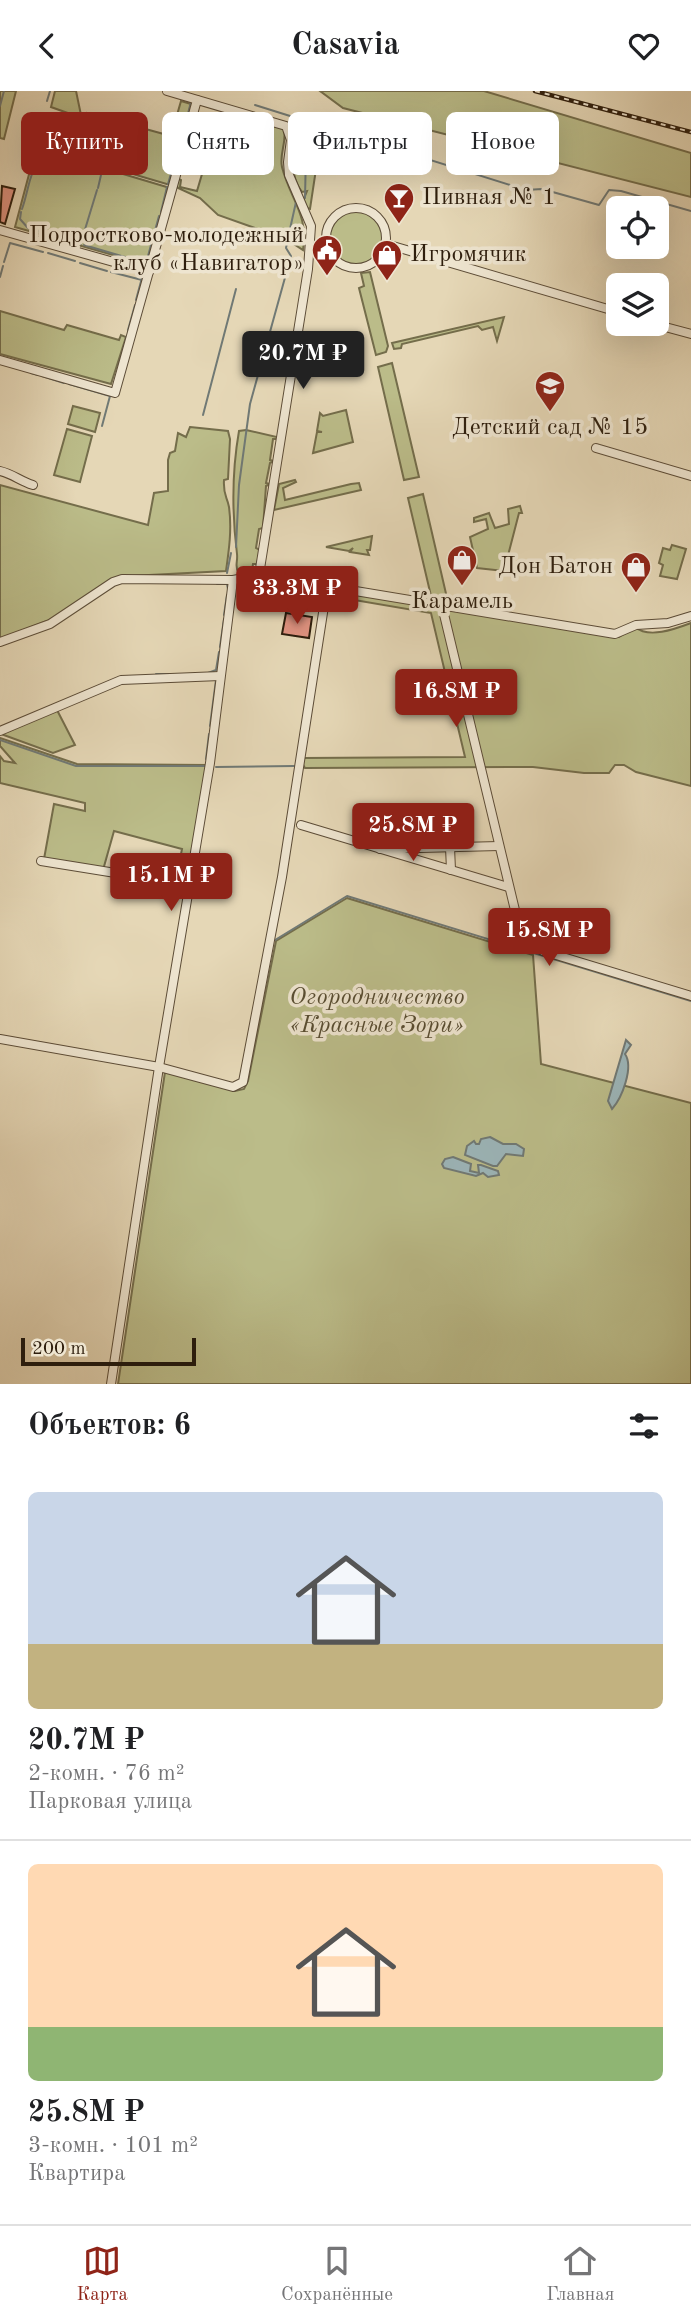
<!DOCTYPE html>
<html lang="ru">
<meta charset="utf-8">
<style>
:root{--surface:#fff;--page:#f2f2f2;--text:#202124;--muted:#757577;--line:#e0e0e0;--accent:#8f2418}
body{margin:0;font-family:"Old Standard TT",serif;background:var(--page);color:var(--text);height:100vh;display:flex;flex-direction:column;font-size:26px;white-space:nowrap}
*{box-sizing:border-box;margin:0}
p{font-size:23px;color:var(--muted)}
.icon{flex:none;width:38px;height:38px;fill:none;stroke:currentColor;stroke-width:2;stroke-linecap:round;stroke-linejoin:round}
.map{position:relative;height:1293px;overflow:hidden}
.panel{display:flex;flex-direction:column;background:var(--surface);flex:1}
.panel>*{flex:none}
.banner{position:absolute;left:21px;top:21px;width:649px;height:63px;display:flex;gap:14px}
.controls{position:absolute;left:606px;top:105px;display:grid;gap:14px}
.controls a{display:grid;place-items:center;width:63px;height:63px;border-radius:10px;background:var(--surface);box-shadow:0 7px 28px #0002;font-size:35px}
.scale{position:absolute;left:21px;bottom:18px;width:175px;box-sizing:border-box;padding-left:7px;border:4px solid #2e1e0d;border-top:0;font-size:19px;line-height:24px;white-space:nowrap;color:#2e1e0d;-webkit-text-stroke:5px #eee5d0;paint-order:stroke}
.price{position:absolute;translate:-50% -60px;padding:0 16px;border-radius:7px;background:var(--accent);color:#fff;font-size:23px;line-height:46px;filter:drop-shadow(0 2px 4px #0008)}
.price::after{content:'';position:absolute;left:50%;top:42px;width:21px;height:16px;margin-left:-10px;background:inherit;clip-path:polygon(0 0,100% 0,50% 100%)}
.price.current{background:#222;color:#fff}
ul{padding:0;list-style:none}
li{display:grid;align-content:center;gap:14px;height:371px;padding:0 28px}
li+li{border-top:2px solid var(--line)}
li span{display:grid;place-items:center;height:217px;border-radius:10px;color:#555}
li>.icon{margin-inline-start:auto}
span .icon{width:126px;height:126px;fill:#fffc;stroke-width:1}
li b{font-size:30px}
h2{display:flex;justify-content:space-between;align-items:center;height:84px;padding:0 28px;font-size:30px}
.chip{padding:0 24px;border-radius:10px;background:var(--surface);box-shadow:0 7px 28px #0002;font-size:24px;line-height:63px}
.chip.current{background:var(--accent);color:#fff}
header{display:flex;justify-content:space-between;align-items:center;height:91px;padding:0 28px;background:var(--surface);font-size:32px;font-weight:700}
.tab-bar{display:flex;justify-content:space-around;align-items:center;height:98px;border-top:2px solid var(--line);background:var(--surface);font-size:19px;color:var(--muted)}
.tab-bar a{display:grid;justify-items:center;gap:4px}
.tab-bar .current{color:var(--accent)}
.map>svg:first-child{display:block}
.green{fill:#bbbc89;stroke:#746d4b;stroke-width:2}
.water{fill:#9cb6ba;stroke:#707975;stroke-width:2}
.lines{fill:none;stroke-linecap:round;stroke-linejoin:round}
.stream{stroke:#707975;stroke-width:2}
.building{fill:#df9280;stroke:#2e1e0d;stroke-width:2}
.minor-casing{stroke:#5c4c37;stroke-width:10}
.minor{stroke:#eee5d0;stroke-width:8}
.rail-casing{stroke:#2e1e0d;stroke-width:4.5}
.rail{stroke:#eee5d0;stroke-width:2;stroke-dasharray:5;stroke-linecap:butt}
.labels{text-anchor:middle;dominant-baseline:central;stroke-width:7;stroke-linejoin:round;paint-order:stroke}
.poi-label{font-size:24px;fill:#2e1e0d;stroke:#eee5d0;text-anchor:start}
.park-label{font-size:24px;font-style:italic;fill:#584d32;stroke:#eee5d0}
</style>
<header><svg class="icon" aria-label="back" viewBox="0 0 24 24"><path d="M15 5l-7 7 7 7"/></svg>Casavia<svg class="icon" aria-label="heart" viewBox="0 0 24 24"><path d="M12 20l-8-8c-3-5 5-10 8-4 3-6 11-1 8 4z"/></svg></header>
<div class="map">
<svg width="691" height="1293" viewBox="0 0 691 1293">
<rect width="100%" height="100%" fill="#e5d7b6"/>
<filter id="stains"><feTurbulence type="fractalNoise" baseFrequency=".00286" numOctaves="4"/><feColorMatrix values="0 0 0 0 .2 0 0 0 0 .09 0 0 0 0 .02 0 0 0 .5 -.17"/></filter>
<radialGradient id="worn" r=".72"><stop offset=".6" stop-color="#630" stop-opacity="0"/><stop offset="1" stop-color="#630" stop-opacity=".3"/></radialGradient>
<g class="green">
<polygon points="0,0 16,0 4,48 0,47"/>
<polygon points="55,0 76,0 81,24 79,26 51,16"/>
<polygon points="320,0 484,0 691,62 691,106 343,17"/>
<polygon points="181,10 191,13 170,94 92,71 94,64 103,66 108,45 79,36 87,22 171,45"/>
<path d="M233,22l51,16c3,13 -5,25 -2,38 8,32 27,48 21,83l-17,-11 -68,-24 -18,-17 -22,-10 -3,-5 2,-5 4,2 -1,7 17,4 21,-71 8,-1z"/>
<path d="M297,37l19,4 12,14 -2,10h-8l-8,53 -3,-1 -4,-7 4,-10 -5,1c-14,-18 -10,-44 -5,-64z"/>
<polygon points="36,57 170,97 148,174 15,136"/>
<circle cx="356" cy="147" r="27"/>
<polygon points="370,181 388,255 386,261 376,264 359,197 364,195 361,182"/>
<polygon points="0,220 64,239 67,234 119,249 121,244 126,246 111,293 0,263"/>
<polygon points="504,226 497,250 493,236 482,239 478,235 402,253 401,257 394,258 392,252"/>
<polygon points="392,272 419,386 404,389 378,276"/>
<polygon points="73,315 100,322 95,341 68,333"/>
<polygon points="346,319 353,351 313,362 317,341 322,341 317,340 320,322 323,325"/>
<path d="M190,336l38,4 2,8 -2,40 -4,1c-1,16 3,16 5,27 3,22 0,43 -3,64l-96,5 -78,43 -52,20v-154l148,40 6,-32 14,-2v-31l2,-7 5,-2 3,-18 8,4z"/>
<polygon points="67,338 92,345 80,391 54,384"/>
<path d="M246,339l31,7 1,2h-5l-3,21 4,1 -4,2 -4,20 4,1 -4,2 -3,42 -4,1 -3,19 4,2 -3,14h-4l-1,7 -13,3c-5,-7 -1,-12 -2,-20 -5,-40 -5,-83 2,-123z"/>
<polygon points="295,389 296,391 283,397 285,409 351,393 359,392 361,399 274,419 279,393"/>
<polygon points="423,403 447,507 435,506 447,509 444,511 427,509 431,505 408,407"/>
<polygon points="520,415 522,422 519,422 504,480 477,477 470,446 488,438 486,428 474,431 474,427 489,422 495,437 509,433 508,418"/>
<polygon points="372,445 370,459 367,459 369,464 350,461 353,457 349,460 326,456"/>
<polygon points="672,454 686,458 677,488 660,485 663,474 659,472 663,457 670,459"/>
<path d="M335,499l284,47 16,-10c14,12 40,2 56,-4v163l-55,-14 -12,-7h-9l-6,8h-25l-51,-6 -228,1 -3,-5 2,-5 161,-1 -34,-144 -100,-17z"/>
<polygon points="57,619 75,654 53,662 1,643"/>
<polygon points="0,647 77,673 207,674 191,769 180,768 182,758 114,740 103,779 44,768 54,713 85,720 85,712 0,692 0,665 4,670 15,672 0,655"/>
<polygon points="347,807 533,864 541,973 691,1012 691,1293 118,1293 165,981 171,980 235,1000 244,998 248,990 276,850"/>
</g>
<g class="water">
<path d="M626,949l5,5 -6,9c9,13 -3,44 -13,55l-4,-8z"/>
<polygon points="490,1046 503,1053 516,1053 524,1058 523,1065 506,1063 497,1075 493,1075 465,1064 467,1055 474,1050 476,1053 479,1053 481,1048"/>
<polygon points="453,1066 471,1073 470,1080 479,1082 478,1074 481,1074 498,1080 499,1084 488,1086 483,1082 476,1085 444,1077 442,1073 445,1068"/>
</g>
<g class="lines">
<g class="stream">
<polyline points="47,10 50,0"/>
<polyline points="255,14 526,99 542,98 599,114 609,99 621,100 691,120"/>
<polyline points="0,15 4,0"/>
<polyline points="179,57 191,11"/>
<polyline points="64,67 102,81"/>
<polyline points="40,68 44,65"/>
<polyline points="168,93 177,62"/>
<polyline points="98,97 101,84"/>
<polyline points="305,107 306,61 326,35"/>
<path d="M22,118c6,-16 7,-35 16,-48"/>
<polyline points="21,121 20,128 28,137 81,153 83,147"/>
<polyline points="161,121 167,96"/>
<polyline points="83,145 97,99"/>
<polyline points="288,147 296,111"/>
<polyline points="84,154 142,171"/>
<polyline points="48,162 75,170"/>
<polyline points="4,171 10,152 43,161"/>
<polyline points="80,172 107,180"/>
<polyline points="145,176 159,125"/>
<polyline points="111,181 142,189"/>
<polyline points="0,186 3,175"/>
<polyline points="136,209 143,183"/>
<polyline points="128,239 135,214"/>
<polyline points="120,271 127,245"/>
<polyline points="31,282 38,284"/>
<polyline points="42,285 64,292"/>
<polyline points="69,293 110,305 102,335"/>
<polyline points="203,324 236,198"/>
<polyline points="236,456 239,394 250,313 291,165 286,157 287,152"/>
<polyline points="227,482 231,462"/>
<polyline points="217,493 227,493 228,498"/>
<polyline points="224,524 227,504"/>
<polyline points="220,556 224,528"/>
<polyline points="208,582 216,579 219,561"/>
<polyline points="156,583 169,583"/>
<polyline points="210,635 216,589"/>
<polyline points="0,649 76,675 205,675"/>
<polyline points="206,668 209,643"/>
<polyline points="216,676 294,675"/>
<polyline points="275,849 347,805 691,910"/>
</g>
</g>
<g class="building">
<polygon points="2,95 15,98 5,133 0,131"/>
<polygon points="286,522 312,526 309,547 282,543"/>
</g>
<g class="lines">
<g class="minor-casing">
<g id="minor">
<polyline points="167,0 286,35 291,49 288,71 289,84 311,135 308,178 259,484"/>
<circle cx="356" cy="147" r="30"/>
<polyline points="0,139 149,181"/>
<polyline points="386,153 618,221"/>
<polyline points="654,233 691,243"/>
<polyline points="0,269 115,302 197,9"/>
<polyline points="596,357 691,385"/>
<path d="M0,380c13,3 20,10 33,14"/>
<polyline points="442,515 520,840 531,854 543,860 691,905"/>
<polyline points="0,551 50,533 113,491 122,488 233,489 259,484 615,543 636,534 668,532 691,525"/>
<polyline points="0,640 121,589 220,585"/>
<polyline points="378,726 380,758 499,755"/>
<polyline points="301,734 508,796"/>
<polyline points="450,756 451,779"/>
<polyline points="41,770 190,794"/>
<polyline points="0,948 159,976 233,996 243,991 282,786 327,496"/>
<polyline points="111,1293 159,976 210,672 233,489"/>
</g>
</g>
<use href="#minor" class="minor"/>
<g class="rail-casing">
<polyline id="rail" points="535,0 691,41"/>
</g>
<use href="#rail" class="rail"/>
</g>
<defs>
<g id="bar-pin" transform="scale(1.575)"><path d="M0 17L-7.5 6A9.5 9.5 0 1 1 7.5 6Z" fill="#8f2418" stroke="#eee5d0"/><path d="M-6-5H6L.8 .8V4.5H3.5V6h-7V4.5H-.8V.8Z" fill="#fff"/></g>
<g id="civic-pin" transform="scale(1.575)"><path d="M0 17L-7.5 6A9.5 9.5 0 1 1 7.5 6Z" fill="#8f2418" stroke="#eee5d0"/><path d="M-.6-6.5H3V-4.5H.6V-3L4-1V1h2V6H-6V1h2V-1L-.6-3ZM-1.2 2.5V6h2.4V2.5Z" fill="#fff"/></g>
<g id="shop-pin" transform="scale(1.575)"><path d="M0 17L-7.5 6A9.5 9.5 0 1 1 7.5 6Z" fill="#8f2418" stroke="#eee5d0"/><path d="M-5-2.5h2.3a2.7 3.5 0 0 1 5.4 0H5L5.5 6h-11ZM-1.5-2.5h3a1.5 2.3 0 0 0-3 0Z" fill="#fff"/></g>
<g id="school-pin" transform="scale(1.575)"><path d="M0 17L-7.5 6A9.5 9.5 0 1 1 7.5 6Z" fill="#8f2418" stroke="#eee5d0"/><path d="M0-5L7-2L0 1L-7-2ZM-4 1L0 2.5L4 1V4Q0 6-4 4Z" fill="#fff"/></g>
</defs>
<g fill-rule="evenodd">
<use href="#bar-pin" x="399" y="107"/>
<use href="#civic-pin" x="327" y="159"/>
<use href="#shop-pin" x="387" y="164"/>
<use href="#school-pin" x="550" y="295"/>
<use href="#shop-pin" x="462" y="469"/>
<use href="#shop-pin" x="636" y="476"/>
</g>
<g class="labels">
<g class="poi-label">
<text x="422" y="107">Пивная № 1</text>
<text x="304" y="145" text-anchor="end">Подростково-молодежный<tspan x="304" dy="28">клуб «Навигатор»</tspan></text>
<text x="410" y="164">Игромячик</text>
<text x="550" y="337" text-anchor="middle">Детский сад № 15</text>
<text x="613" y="476" text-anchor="end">Дон Батон</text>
<text x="462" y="511" text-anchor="middle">Карамель</text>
</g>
<g class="park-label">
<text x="377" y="907">Огородничество<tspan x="377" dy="28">«Красные Зори»</tspan></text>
</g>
</g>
<rect width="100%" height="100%" filter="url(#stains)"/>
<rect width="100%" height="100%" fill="url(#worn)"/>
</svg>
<div class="controls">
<a><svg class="icon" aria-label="locate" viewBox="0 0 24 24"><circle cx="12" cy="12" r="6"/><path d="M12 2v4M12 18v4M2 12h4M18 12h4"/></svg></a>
<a><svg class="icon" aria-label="layers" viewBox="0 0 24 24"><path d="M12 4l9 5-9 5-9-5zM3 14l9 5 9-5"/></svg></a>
</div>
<div class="scale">200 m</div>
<b class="price current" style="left:303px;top:300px">20.7M ₽</b>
<b class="price" style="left:297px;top:535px">33.3M ₽</b>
<b class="price" style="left:456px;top:638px">16.8M ₽</b>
<b class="price" style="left:413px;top:772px">25.8M ₽</b>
<b class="price" style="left:171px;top:822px">15.1M ₽</b>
<b class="price" style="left:549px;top:877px">15.8M ₽</b>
<div class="banner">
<a class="chip current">Купить</a>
<a class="chip">Снять</a>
<a class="chip">Фильтры</a>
<a class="chip">Новое</a>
</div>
</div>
<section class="panel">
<h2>Объектов: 6<svg class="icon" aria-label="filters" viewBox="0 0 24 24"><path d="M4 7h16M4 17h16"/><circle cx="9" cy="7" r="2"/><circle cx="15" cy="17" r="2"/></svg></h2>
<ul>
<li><span style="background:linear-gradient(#c9d6e8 70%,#c2b280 0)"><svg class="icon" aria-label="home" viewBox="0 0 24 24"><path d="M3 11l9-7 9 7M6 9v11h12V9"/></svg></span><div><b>20.7M ₽</b><p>2-комн. · 76 m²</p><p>Парковая улица</p></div></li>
<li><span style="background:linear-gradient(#ffd9b3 75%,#8fb573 0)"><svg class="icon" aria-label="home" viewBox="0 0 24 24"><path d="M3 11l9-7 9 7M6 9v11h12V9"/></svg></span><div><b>25.8M ₽</b><p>3-комн. · 101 m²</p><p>Квартира</p></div></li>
</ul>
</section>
<nav class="tab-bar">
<a class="current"><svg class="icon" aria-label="map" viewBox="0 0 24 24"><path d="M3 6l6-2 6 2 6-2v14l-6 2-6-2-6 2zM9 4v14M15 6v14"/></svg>Карта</a>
<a><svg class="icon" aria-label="saved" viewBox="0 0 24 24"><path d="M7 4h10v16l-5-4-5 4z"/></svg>Сохранённые</a>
<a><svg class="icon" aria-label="home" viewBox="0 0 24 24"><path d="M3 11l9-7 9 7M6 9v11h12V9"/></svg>Главная</a>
</nav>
